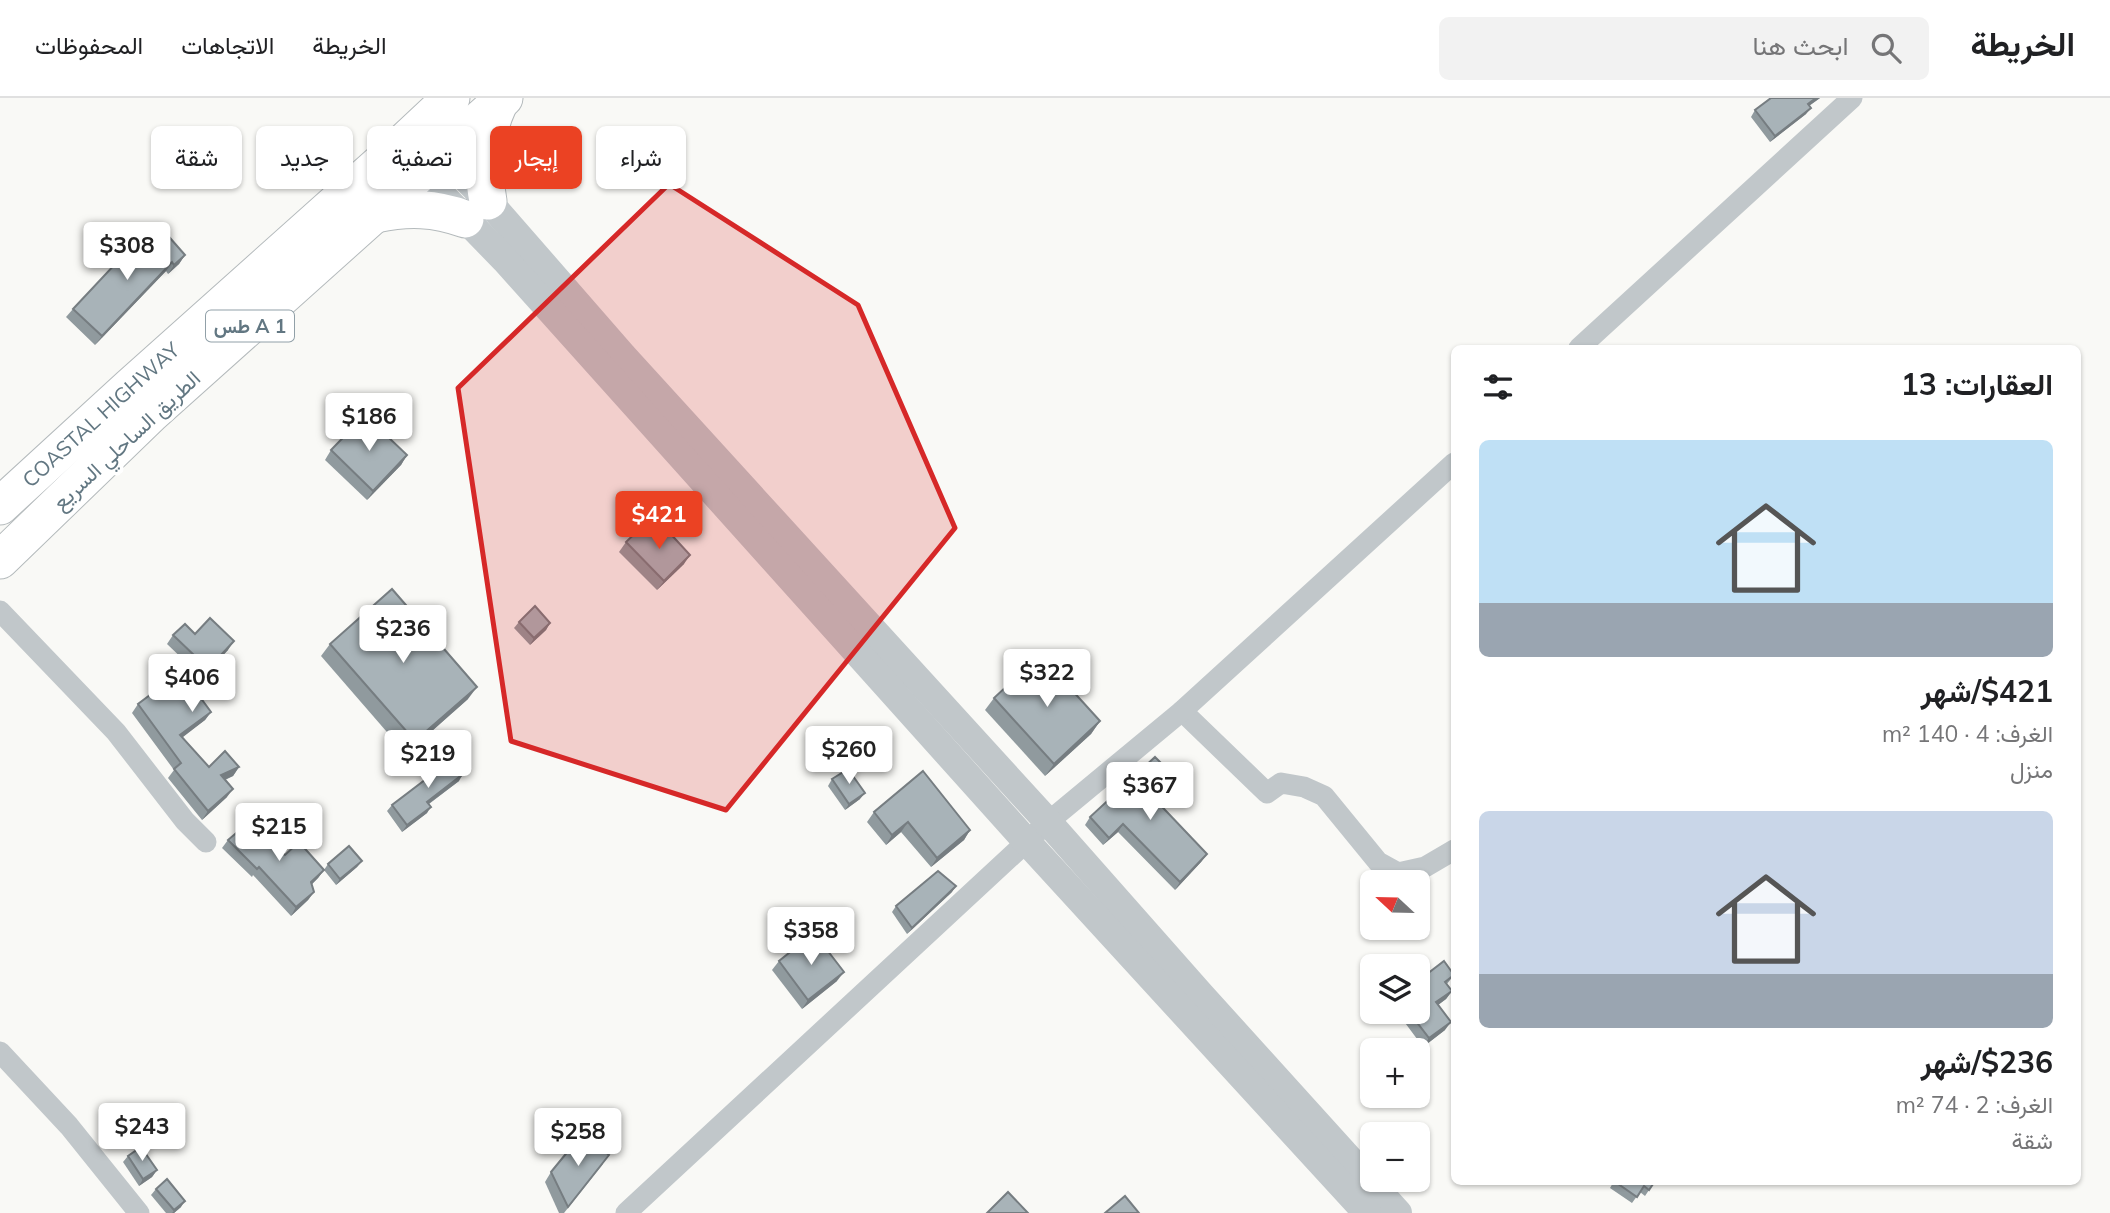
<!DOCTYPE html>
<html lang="ar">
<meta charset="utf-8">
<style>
:root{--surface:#fff;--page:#f2f2f2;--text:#202124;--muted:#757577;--line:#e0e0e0;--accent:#eb4223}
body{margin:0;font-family:Mulish,Vazirmatn,sans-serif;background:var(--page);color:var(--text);direction:rtl;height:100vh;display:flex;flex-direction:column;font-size:26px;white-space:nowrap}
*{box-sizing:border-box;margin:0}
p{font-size:23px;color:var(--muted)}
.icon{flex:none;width:38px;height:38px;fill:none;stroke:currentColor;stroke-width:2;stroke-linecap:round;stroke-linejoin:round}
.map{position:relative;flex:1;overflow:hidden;direction:ltr}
.drawer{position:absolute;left:1451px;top:247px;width:630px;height:840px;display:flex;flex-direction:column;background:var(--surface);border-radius:10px;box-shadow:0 2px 5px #0004;direction:rtl}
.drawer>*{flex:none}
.banner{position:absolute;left:21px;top:28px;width:665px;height:63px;direction:rtl;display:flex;gap:14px}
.needle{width:46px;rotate:292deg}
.fabs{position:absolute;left:1360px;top:772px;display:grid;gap:14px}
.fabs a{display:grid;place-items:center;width:70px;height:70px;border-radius:10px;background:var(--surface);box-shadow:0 2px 5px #0004;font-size:35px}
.price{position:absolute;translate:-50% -60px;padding:0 16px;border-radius:7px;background:#fff;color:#222;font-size:23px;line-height:46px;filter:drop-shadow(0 2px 4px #0008)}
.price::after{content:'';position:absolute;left:50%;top:42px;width:21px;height:16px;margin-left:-10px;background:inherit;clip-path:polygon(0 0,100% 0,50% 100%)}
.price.selected{background:var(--accent);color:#fff}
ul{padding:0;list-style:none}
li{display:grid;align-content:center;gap:14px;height:371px;padding:0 28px}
li span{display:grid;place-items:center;height:217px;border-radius:10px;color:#555}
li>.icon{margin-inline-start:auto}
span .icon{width:126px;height:126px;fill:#fffc;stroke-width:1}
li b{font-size:30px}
h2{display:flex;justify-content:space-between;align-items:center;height:84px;padding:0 28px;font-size:30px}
.tag{padding:0 24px;border-radius:10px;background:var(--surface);box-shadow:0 2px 5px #0004;font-size:24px;line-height:63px}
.tag.selected{background:var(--accent);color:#fff}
header{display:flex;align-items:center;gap:42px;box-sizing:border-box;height:98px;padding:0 35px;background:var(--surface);border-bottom:2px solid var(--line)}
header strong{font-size:33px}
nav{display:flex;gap:38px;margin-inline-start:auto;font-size:24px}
.search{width:490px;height:63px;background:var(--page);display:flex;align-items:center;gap:18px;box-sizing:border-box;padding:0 24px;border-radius:10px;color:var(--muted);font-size:26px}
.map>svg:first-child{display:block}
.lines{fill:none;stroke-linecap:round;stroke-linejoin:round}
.trunk-casing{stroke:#b4babc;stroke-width:39}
.minor{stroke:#c1c7ca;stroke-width:21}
.tertiary{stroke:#c1c7ca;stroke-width:28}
.trunk{stroke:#fff;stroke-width:37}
.wall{fill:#909a9e}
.shaded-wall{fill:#767d81}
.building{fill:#a8b3b8;stroke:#767d81;stroke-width:2}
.marked{fill:#d62828;fill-opacity:0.2;stroke:#d62828;stroke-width:5;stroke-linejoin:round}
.labels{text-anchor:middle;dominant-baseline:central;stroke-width:7;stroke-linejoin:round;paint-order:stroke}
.shield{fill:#fff;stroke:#91a0a8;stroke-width:2}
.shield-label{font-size:19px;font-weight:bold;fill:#627782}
.street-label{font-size:21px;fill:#627782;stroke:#fff}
</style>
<header>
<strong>الخريطة</strong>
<div class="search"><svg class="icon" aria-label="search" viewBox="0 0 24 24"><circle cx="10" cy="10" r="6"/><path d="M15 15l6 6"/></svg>ابحث هنا</div>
<nav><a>الخريطة</a><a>الاتجاهات</a><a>المحفوظات</a></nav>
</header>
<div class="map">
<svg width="2110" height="1115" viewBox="0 0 2110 1115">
<rect width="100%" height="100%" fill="#f9f9f6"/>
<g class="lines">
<g class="trunk-casing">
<g id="trunk">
<path d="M488,103c-7,-35 -4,-66 11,-98"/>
<path d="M376,116c32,-7 59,-6 89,5"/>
<path id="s1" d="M0,408l130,-119 273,-244 48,-45"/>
<polyline points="0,462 151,316 504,0"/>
</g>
</g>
<g class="minor">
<polyline points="1579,250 1852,0"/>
<polyline points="0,513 116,634 185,723 206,744"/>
<polyline points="1182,613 1267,695 1281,685 1304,689 1324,698 1378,764 1398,775 1425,769 1454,752"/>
<polyline points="0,954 69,1028 139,1115"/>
<polyline points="626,1115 1048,724 1182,613 1454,365"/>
</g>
<g class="tertiary">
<polyline points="428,42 488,103 623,258 1048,724 1200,896 1398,1115"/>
<polyline points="406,60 505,162 1027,744 1367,1115"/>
</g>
<use href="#trunk" class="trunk"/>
</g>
<g class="wall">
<polygon points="1771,0 1820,0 1809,8 1806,16 1770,44 1751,19 1755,12"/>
<polygon points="139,153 185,157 179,166 168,176 166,173 95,247 66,219 73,211"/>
<polygon points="331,352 407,357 401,367 367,402 325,362"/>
<polygon points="626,444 684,466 657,492 619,454"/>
<polygon points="519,524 550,525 546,532 530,547 514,530"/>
<polygon points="195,536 228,552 193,589 211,614 205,622 182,639 209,669 239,669 233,678 225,682 227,699 202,722 168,680 174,672 132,615 138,606 190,568 167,546 173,537"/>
<polygon points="330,546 468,601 406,656 321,558"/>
<polygon points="994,600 1100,623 1091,636 1045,678 985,612"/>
<polygon points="426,672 459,683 429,706 427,715 402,734 387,713 392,707 424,682 422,679"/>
<polygon points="1169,673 1163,681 1149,695 1207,756 1201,764 1175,792 1118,734 1103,747 1085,727 1090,719"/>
<polygon points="832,681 860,701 845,712 828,688"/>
<polygon points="874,714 970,732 964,742 931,769 901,734 886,747 867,724"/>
<polygon points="228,742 285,757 324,772 328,766 362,763 357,769 336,787 324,772 318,780 311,787 314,794 308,802 291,818 253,777 252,779 222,750"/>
<polygon points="952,794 907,836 892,814 896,808"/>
<polygon points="779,863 837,883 802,911 772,872"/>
<polygon points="1427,876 1454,877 1447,886 1452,893 1446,901 1438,907 1445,932 1423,949 1397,914 1418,914"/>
<polygon points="128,1058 157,1072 152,1079 139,1088 123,1064"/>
<polygon points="603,1066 564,1115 559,1115 545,1084 551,1074"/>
<polygon points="1614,1083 1655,1083 1645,1098 1640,1094 1632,1105 1610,1090"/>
<polygon points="156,1091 181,1109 174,1115 166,1115 151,1097"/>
</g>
<g class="shaded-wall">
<polygon points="1816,0 1820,0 1803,12 1808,6"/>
<polygon points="1811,10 1806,16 1770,44 1775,38"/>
<polygon points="185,157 179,166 168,176 174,167"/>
<polygon points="172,164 166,173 95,247 102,238"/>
<polygon points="407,357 401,367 367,402 373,393"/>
<polygon points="690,457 684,466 657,492 664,483"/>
<polygon points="550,525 546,532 530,547 534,540"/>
<polygon points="234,543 228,552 186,596 192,588"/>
<polygon points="477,589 468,601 406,656 415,643"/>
<polygon points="211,614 205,622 174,646 180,637"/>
<polygon points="1100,623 1091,636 1045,678 1054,666"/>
<polygon points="239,669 233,678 215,686 221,677"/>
<polygon points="1169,673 1163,681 1142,701 1147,693"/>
<polygon points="463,676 459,683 423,710 427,704"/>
<polygon points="233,691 227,699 202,722 208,713"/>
<polygon points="865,695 860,701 845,712 849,706"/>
<polygon points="431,709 427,715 402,734 407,727"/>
<polygon points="908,724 901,734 886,747 892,737"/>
<polygon points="1123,726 1118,734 1103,747 1109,740"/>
<polygon points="970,732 964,742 931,769 937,760"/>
<polygon points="1207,756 1201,764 1175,792 1180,784"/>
<polygon points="362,763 357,769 336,787 340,781"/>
<polygon points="324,772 318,780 305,793 311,784"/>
<polygon points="956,788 952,794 907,836 912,830"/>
<polygon points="314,794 308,802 291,818 296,809"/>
<polygon points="844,874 837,883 802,911 808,902"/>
<polygon points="1452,893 1446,901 1430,913 1436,904"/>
<polygon points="1451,924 1445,932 1423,949 1429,940"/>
<polygon points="157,1072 152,1079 139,1088 143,1081"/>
<polygon points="185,1103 181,1109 174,1115 172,1115"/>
</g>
<g class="building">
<polygon points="1771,0 1816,0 1808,6 1811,10 1775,38 1755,12"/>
<polygon points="163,132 185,157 174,167 172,164 102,238 73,211 133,147 139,153"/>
<polygon points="365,317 407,357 373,393 331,352"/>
<polygon points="646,425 658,438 666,431 690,457 664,483 626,444"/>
<polygon points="392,491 477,589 415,643 330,546"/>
<polygon points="535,508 550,525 534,540 519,524"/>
<polygon points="210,520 234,543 192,588 211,614 180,637 209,669 225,653 239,669 221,677 233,691 208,713 174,671 181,665 138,606 198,561 173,537 185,526 195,536"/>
<polygon points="1040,557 1100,623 1054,666 994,600"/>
<polygon points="448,656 463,676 427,704 431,709 407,727 392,707 430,678 426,672"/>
<polygon points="1155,659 1169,673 1147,693 1207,756 1180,784 1123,726 1109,740 1090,719"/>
<polygon points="848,671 865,695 849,706 832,681"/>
<polygon points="923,673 970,732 937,760 908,724 892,737 874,714"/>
<polygon points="249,724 285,757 299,744 324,772 311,784 314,794 296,809 259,769 257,771 228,742"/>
<polygon points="349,748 362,763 340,781 328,766"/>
<polygon points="938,773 956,788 912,830 896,808"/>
<polygon points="814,835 844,874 808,902 779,863"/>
<polygon points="1444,863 1454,877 1445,884 1452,893 1436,904 1451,924 1429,940 1409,914 1418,914 1418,873 1423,869 1427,876"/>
<polygon points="583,1035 609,1057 568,1109 551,1074"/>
<polygon points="141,1049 157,1072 143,1081 128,1058"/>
<polygon points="167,1081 185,1103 174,1112 156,1091"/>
<polygon points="1614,1083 1655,1083 1649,1092 1644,1088 1637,1099"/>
<polygon points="1008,1094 1028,1115 987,1115"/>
<polygon points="1125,1098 1139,1115 1105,1115"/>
</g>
<path class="marked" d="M669,86l189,121 97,223 -229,282 -215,-69 -53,-353z"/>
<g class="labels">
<rect class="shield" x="206" y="212.5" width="88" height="31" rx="5"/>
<g class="shield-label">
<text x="250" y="228">طس A 1</text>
</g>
<g class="street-label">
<text stroke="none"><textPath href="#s1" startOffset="136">COASTAL HIGHWAY</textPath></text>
<text transform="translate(126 342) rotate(-43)">الطريق الساحلي السريع</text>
</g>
</g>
</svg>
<div class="fabs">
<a><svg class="needle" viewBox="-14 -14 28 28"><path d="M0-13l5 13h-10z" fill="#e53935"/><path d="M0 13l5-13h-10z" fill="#757577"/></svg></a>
<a><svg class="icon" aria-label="layers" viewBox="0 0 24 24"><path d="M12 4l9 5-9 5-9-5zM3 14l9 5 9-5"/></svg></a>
<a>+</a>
<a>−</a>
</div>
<b class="price" style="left:127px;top:184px">$308</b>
<b class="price" style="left:369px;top:355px">$186</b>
<b class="price selected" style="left:659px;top:453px">$421</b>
<b class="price" style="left:403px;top:567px">$236</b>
<b class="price" style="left:1047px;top:611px">$322</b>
<b class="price" style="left:192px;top:616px">$406</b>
<b class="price" style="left:849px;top:688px">$260</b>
<b class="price" style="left:428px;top:692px">$219</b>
<b class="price" style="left:1150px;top:724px">$367</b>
<b class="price" style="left:279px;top:765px">$215</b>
<b class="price" style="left:811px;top:869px">$358</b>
<b class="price" style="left:142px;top:1065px">$243</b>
<b class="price" style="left:578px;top:1070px">$258</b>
<div class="banner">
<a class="tag">شراء</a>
<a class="tag selected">إيجار</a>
<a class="tag">تصفية</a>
<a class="tag">جديد</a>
<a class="tag">شقة</a>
</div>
<section class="drawer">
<h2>العقارات: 13<svg class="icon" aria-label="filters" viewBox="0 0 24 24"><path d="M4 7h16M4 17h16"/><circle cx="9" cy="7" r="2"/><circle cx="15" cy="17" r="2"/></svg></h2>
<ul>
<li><span style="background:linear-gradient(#bfe0f5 75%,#9aa5b1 0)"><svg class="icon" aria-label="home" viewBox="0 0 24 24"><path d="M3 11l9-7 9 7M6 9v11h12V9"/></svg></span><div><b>$421/شهر</b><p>الغرف: 4 · 140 m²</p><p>منزل</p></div></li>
<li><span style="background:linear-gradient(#c9d6e8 75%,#9aa5b1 0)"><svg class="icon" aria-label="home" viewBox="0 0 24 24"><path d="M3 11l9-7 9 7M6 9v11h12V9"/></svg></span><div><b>$236/شهر</b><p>الغرف: 2 · 74 m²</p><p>شقة</p></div></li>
</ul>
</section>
</div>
